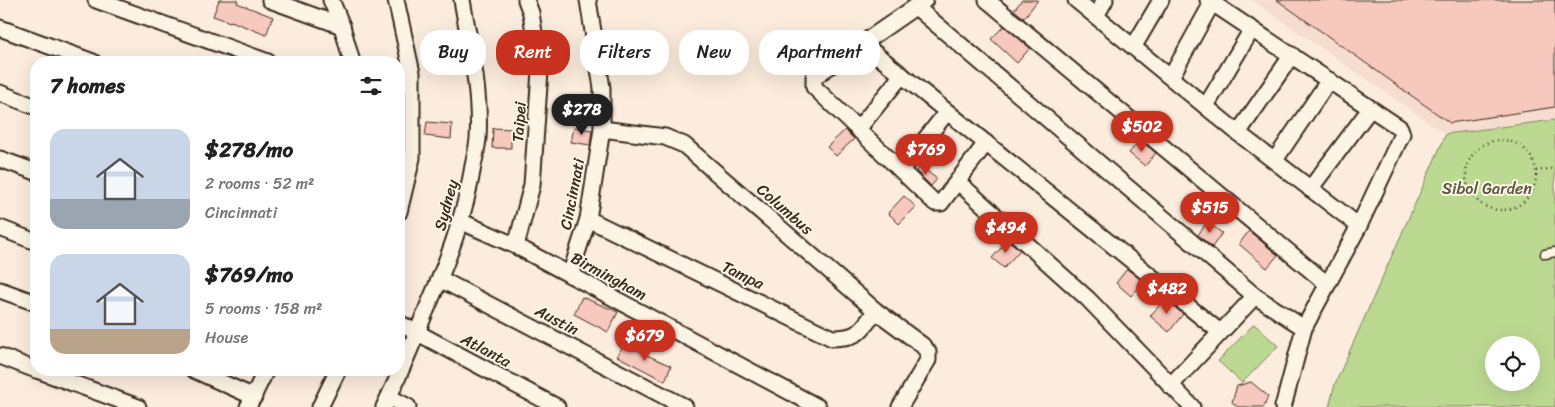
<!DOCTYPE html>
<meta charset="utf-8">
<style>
:root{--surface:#fff;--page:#f6f6f6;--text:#222;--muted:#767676;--accent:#c8321e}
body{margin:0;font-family:Sriracha,sans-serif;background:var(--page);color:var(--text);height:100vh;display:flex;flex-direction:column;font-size:19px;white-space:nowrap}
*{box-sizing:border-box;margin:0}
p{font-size:16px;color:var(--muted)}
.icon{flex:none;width:28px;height:28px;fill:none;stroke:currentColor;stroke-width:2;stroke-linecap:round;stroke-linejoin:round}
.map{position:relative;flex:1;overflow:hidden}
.details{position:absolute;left:30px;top:56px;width:375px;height:320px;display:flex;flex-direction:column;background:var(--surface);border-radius:20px;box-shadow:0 5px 20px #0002}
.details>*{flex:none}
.top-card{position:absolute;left:420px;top:30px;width:475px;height:45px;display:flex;gap:10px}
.fabs{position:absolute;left:1485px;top:336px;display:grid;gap:10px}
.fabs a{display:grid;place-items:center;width:55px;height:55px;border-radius:50%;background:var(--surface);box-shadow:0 5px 20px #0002;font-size:25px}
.price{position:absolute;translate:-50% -42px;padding:0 11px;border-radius:18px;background:var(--accent);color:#fff;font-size:16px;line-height:32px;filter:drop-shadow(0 1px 2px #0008)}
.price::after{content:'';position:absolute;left:50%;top:30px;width:15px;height:11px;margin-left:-8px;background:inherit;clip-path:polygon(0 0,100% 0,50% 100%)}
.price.active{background:#222;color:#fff}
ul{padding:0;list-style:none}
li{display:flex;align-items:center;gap:15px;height:125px;padding:0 20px}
li span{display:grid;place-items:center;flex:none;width:140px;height:100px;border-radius:15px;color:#555}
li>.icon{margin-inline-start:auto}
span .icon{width:60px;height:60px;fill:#fffc;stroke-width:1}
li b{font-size:21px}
h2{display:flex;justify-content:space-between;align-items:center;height:60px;padding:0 20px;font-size:21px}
.pill{padding:0 18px;border-radius:20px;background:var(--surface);box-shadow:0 5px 20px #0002;font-size:18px;line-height:45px}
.pill.active{background:var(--accent);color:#fff}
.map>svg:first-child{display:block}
.built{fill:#f6ddcf}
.green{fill:#bcd991;stroke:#7c8258;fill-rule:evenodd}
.building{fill:#f7c8bd;stroke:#3b2a1e}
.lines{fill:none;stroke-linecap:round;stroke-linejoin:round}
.service-casing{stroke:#3b2a1e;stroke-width:11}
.minor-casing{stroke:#3b2a1e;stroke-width:19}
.path{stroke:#3b2a1e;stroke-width:2.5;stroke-dasharray:1 4;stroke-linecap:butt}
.service{stroke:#fcf5e5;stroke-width:8}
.minor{stroke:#fcf5e5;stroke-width:15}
.labels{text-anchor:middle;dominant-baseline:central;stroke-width:4;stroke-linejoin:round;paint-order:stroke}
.street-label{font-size:16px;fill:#3b2a1e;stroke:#fcf5e5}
.park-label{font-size:16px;fill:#5b563b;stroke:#fcf5e5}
</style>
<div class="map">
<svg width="1555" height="407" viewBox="0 0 1555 407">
<rect width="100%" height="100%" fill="#fbecdd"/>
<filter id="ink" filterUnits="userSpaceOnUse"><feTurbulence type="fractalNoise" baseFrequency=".02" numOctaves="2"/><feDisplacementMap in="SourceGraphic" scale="10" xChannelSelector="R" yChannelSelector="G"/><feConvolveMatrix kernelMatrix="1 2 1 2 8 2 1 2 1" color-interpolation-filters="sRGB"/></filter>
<g filter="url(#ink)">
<polygon class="built" points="1252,0 1555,0 1555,120 1446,134"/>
<g class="green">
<path d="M1555,120v287h-226l6,-23 111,-250zM1494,345h37v37h-37z"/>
<polygon points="1254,324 1278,346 1242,383 1218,361"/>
</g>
<g class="building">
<polygon points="219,0 238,0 237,3 273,17 266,35 231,21 230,22 213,16"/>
<polygon points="1022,0 1038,0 1024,18 1014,10"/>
<polygon points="1277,0 1555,0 1555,107 1450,123"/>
<polygon points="1004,26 1030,48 1017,63 991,39"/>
<polygon points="462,54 465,70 452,72 449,56"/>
<polygon points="427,122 452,124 451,139 425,136"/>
<polygon points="574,127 592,130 590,145 571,142"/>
<polygon points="493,128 511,129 511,148 492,148"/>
<polygon points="845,130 854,139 836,156 827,147"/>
<polygon points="1140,140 1156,153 1145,166 1129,153"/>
<polygon points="920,166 937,179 931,186 916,171"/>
<polygon points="904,196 916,207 899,224 888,213"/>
<polygon points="1207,222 1222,233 1212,247 1198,235"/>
<polygon points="1249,231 1278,255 1267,268 1239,244"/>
<polygon points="1008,240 1020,250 1004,268 992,258"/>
<polygon points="1127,269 1144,282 1131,296 1116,283"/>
<polygon points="582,297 618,312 608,332 574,314"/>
<polygon points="1165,299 1183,314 1169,332 1150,316"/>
<polygon points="625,343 649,356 671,366 665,381 617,356"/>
<polygon points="1251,382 1268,396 1264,407 1238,407 1232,402 1237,386"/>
</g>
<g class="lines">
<g class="service-casing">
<polyline id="service" points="1545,254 1555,252"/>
</g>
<g class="minor-casing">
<g id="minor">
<polyline points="96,0 268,62"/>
<polyline points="270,0 342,26"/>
<polyline points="331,0 342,26 352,62"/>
<polyline points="396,0 412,73 412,158 399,212"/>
<polyline points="925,0 814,77 814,87 935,203 941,203 986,143"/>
<polyline points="987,0 1327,284"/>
<polyline points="1076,0 1238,133 1359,226"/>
<polyline points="1208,0 1400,128 1402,134 1359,226 1304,328 1283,407"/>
<polyline points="916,7 1255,296 1304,328"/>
<polyline points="1096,16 1105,0"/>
<polyline points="0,28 93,62"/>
<polyline points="862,43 1220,332"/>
<polyline points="1134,46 1161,0"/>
<polyline points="1171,77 1212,3"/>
<polyline points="0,93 36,107"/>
<polyline points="1206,106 1252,29"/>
<polyline points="602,129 665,137 684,145 876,311 922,345 928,352 928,360 900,407"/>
<polyline points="858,129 902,75"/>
<polyline points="1238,133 1292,55"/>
<polyline points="0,159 36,172"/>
<polyline points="1275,160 1329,80"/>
<polyline points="901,170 947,112"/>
<polyline points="958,182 1088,299 1192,407"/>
<polyline points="1310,189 1370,109"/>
<path d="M588,219l244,119c28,0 28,-7 44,-27"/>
<polyline points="460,221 516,246 818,407"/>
<polyline points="0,228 36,242"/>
<polyline points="516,246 532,185 540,71 531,13 526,0"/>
<polyline points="570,275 588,219 602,129 602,88 588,0"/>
<polyline points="440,279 685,407"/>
<polyline points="0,290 36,303"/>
<polyline points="399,323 557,407"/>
<polyline points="0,356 36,370"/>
<polyline points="37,370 138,407"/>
<polyline points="194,370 254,397"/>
<polyline points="1170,386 1255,296"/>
<polyline points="389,397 408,407"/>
<polyline points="248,407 266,370"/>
<polyline points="320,407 338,370"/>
<path d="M384,407c15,-31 28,-62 41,-94 21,-48 40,-96 48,-147 2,-9 4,-18 5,-27 3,-46 -8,-93 -16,-139"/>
</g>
</g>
<g class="path">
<circle cx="1501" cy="175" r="35"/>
<polyline points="1536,171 1555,168"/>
</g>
<use href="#service" class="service"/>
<use href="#minor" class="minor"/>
</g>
</g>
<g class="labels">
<g class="street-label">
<text transform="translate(519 122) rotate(-86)">Taipei</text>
<text transform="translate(572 194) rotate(-79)">Cincinnati</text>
<text transform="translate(446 205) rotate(-75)">Sydney</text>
<text transform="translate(785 209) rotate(41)">Columbus</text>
<text transform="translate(743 275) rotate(26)">Tampa</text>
<text transform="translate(609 276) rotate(28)">Birmingham</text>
<text transform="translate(557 320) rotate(28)">Austin</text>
<text transform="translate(486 350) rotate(28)">Atlanta</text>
</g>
<g class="park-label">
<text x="1487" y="188">Sibol Garden</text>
</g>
</g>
</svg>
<div class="fabs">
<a><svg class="icon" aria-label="locate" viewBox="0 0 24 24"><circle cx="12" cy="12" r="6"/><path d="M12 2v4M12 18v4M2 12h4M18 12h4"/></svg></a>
</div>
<b class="price active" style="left:582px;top:136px">$278</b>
<b class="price" style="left:1142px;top:153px">$502</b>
<b class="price" style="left:926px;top:176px">$769</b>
<b class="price" style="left:1210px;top:234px">$515</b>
<b class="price" style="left:1006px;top:254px">$494</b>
<b class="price" style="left:1167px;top:315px">$482</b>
<b class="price" style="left:645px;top:362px">$679</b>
<div class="top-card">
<a class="pill">Buy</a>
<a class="pill active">Rent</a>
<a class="pill">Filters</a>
<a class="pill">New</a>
<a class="pill">Apartment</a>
</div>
<section class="details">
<h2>7 homes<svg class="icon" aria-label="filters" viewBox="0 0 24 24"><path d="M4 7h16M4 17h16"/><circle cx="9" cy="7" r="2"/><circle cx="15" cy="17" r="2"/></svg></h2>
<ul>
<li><span style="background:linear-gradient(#c9d6e8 70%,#9aa5b1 0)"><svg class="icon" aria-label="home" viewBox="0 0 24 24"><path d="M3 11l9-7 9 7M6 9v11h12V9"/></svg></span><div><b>$278/mo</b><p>2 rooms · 52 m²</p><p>Cincinnati</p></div></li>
<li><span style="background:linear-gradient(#c9d6e8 75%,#b9a48a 0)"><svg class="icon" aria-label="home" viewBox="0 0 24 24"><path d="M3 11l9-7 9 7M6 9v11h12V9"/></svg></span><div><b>$769/mo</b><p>5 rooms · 158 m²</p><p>House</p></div></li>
</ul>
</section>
</div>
